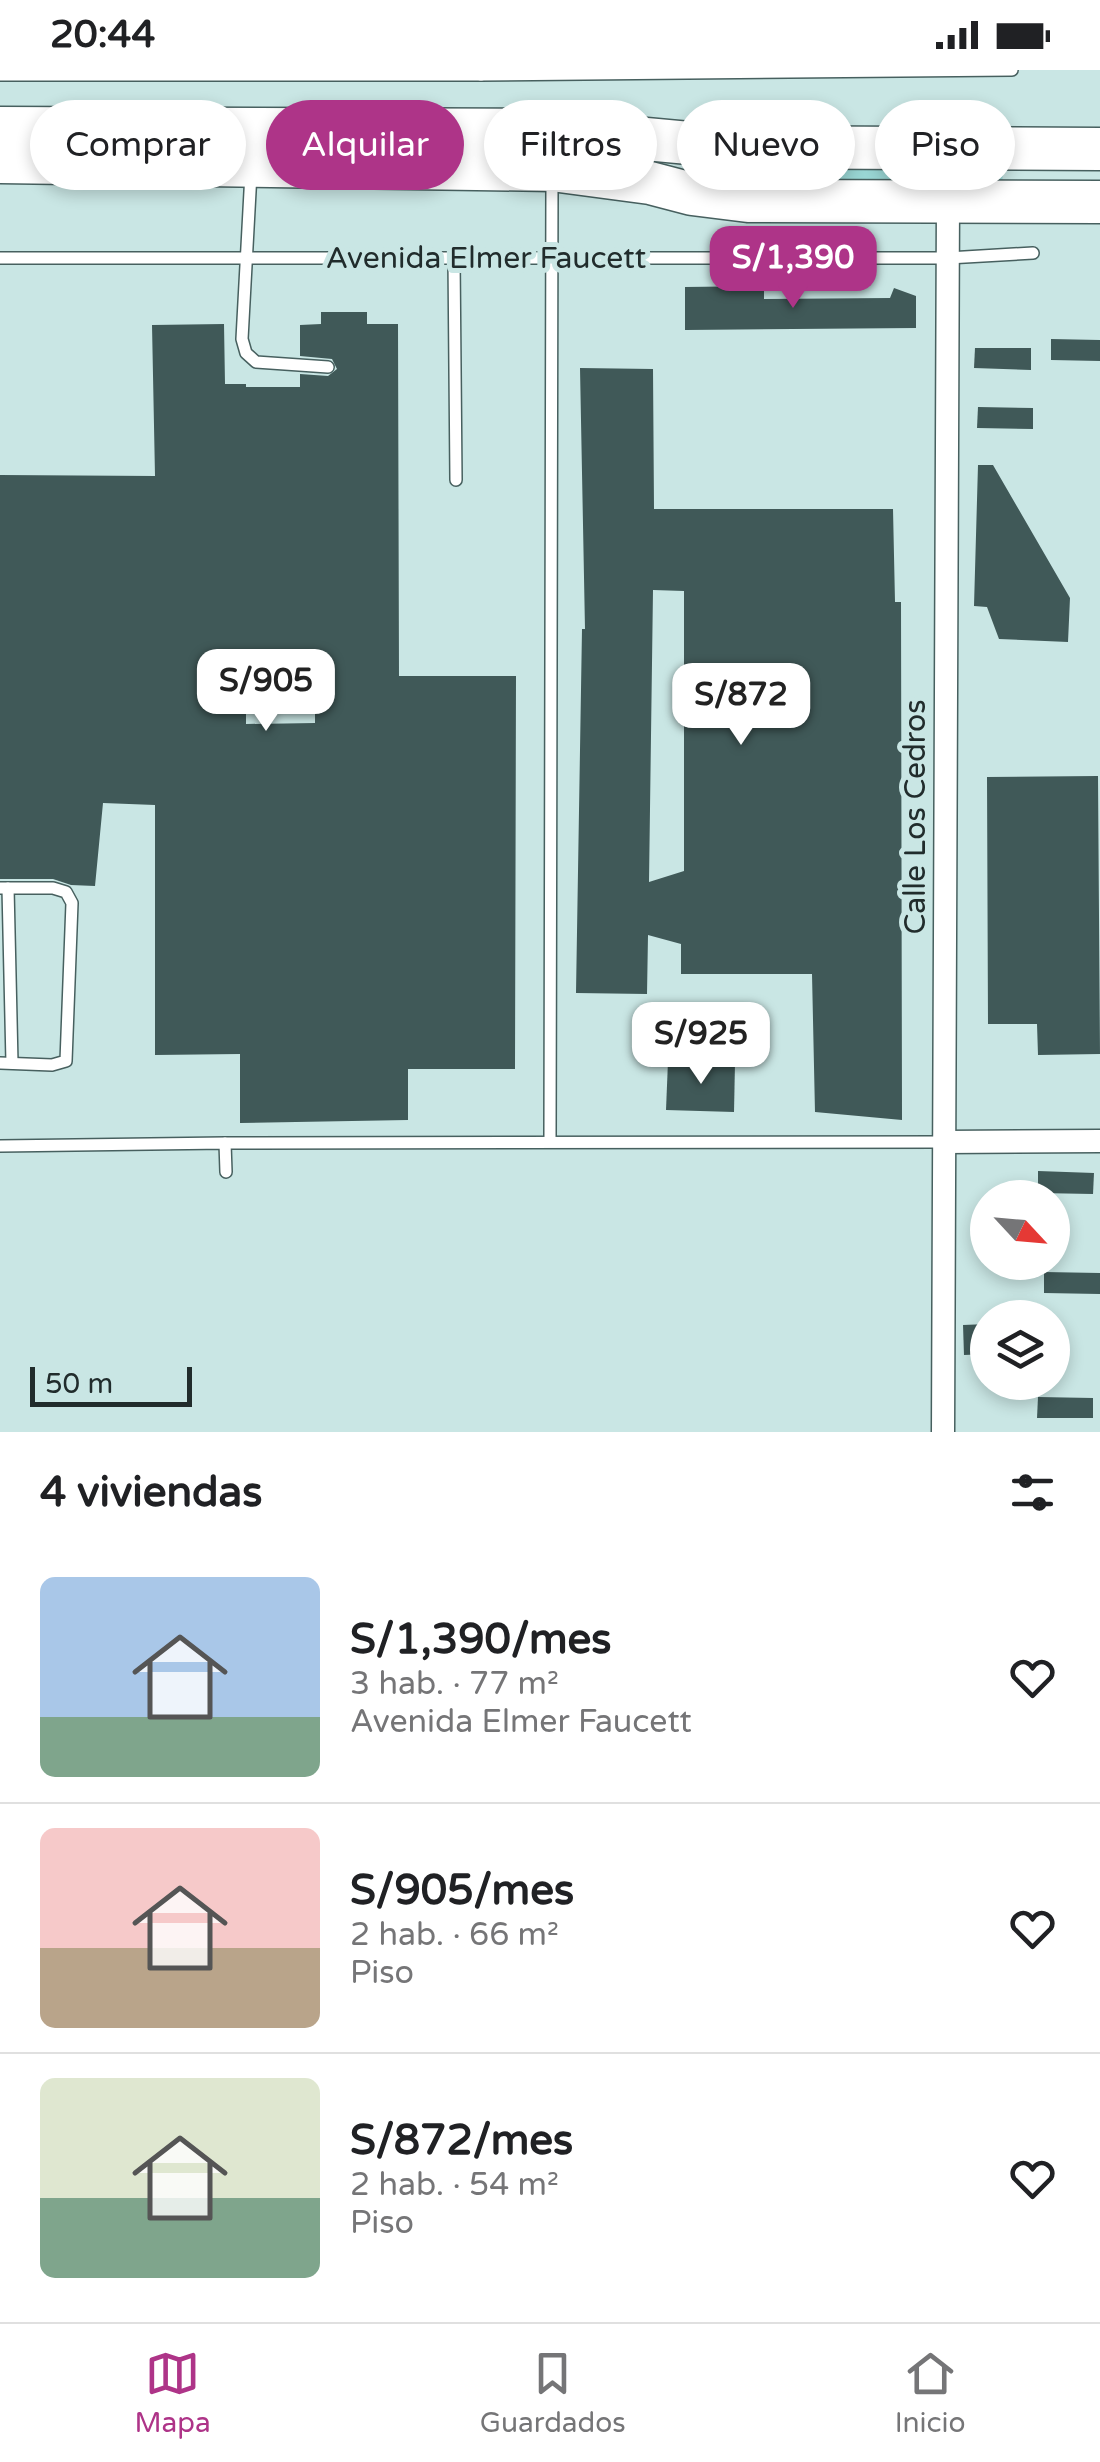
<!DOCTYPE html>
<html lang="es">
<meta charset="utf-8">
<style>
:root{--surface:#fff;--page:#f6f6f6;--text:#202124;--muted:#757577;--line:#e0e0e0;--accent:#ae3488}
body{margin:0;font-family:"Varela Round",sans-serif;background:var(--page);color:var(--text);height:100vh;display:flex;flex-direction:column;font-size:38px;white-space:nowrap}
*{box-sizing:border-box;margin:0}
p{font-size:32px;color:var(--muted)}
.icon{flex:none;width:55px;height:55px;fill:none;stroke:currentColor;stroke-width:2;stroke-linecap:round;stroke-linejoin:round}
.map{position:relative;height:1362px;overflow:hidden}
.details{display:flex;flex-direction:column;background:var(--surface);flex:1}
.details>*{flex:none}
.hud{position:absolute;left:30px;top:30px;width:1040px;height:90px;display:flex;gap:20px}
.needle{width:65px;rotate:116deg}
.tools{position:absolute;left:970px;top:1110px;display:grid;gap:20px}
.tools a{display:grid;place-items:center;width:100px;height:100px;border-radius:50%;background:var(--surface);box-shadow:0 5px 15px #0003;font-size:50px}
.scale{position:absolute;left:30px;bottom:25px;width:162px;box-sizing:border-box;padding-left:10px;border:5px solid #212c2c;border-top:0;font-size:28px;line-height:35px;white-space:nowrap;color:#212c2c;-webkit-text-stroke:8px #c9e6e4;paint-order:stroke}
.price{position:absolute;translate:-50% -85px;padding:0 22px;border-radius:20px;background:#fff;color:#222;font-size:32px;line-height:65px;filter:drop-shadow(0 2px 5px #0008)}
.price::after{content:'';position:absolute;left:50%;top:60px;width:30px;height:22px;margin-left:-15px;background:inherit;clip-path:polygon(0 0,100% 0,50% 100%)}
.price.selected{background:var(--accent);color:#fff}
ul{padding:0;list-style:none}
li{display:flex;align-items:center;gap:30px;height:250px;padding:0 40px}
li+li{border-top:2px solid var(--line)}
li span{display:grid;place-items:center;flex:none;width:280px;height:200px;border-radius:15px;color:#555}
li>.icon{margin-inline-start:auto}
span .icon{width:120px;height:120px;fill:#fffc;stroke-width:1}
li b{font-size:42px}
h2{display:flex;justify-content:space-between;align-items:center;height:120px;padding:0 40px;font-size:42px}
.pill{padding:0 35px;border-radius:45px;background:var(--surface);box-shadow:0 5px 15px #0003;font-size:35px;line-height:90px}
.pill.selected{background:var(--accent);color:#fff}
.status{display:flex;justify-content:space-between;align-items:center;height:70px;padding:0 50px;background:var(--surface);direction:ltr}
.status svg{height:28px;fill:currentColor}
.menu{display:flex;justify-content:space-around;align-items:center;height:140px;border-top:2px solid var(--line);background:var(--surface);font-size:28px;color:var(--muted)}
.menu a{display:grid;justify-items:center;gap:5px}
.menu .selected{color:var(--accent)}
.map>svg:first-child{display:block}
.green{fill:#99d6d4}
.building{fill:#405958;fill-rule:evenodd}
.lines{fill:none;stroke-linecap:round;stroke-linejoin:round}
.lane-casing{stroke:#47605f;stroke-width:14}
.street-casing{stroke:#47605f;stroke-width:25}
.highway-casing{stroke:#47605f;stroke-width:45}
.lane{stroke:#fff;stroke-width:11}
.street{stroke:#fff;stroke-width:22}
.highway{stroke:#fff;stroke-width:42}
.labels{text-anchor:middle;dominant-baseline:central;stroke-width:10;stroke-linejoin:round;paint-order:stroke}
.street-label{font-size:30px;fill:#212c2c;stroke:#c9e6e4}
</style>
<div class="status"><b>20:44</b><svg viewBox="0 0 49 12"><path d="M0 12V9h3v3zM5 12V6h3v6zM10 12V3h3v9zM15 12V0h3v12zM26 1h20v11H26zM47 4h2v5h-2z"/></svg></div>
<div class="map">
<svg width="1100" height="1362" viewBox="0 0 1100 1362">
<rect width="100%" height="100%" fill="#c9e6e4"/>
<polygon class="green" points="673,87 1003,97 1002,118 759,117 706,104"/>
<g class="building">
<polygon points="764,216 764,229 890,228 894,218 916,226 916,258 685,260 685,217"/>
<path d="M321,242h46v12h31l1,352h117l-1,393h-107v51l-168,3v-69l-85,1v-250l-52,-2 -8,83 -24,-1 -18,-6h-53v-404l155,1 -3,-151 72,-1 1,60h21v3h54v-13l28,2 9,-7 -5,-10 -32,-3v-31l21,-1zM246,584h69v69l-69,1z"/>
<polygon points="1051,269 1100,270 1100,291 1051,290"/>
<polygon points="975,278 1031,278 1031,300 974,298"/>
<path d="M580,298l73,1 1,140h239l2,93h6l1,518 -87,-8 -3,-138h-131v-30l-33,-9 -1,59 -71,-1 6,-364h3zM653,520l31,1v280l-35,11z"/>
<polygon points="978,337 1033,338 1033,359 977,358"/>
<polygon points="978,395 993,395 1070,528 1068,572 999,569 987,537 974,536"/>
<polygon points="1098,706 1100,984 1038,985 1037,954 988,954 987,707"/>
<polygon points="668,991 735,993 734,1042 666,1040"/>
<polygon points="1038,1101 1094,1103 1093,1124 1038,1123"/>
<polygon points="1044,1202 1100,1203 1100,1224 1044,1223"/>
<polygon points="988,1254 988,1284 964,1285 963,1255"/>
<polygon points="1038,1327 1093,1328 1093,1348 1037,1348"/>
</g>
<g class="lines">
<g class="lane-casing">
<g id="lane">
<polyline points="0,5 481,5 481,1"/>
<polyline points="481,5 1012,0"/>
<polyline points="251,103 242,269 246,283 256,292 328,297"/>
<polyline points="0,188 948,188 1033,183"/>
<polyline points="454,188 456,410"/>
<polyline points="0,818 53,818 66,822 72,833 66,991 52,995 0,993"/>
<polyline points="8,818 12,993"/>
<polyline points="550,1071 552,109"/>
<polyline points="225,1073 944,1072"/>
<polyline points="0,1076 225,1073 226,1102"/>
</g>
</g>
<g class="street-casing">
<g id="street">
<polyline points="944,1072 1100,1071"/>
<polyline points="943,1362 948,131"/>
</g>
</g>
<g class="highway-casing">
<g id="highway">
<polyline points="0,58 549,60 732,77 1100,79"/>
<polyline points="0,92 552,100 650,113 692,124 748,131 1100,132"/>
</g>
</g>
<use href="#lane" class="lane"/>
<use href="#street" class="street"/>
<use href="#highway" class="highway"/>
</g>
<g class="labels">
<g class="street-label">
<text x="486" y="188">Avenida Elmer Faucett</text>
<text transform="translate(915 747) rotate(-90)">Calle Los Cedros</text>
</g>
</g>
</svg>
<div class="tools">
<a><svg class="needle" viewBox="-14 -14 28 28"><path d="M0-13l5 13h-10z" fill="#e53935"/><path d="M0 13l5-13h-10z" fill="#757577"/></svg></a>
<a><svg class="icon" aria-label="layers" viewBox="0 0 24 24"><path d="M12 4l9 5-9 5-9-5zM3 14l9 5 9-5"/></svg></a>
</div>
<div class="scale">50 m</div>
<b class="price selected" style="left:793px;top:241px">S/1,390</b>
<b class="price" style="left:266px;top:664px">S/905</b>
<b class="price" style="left:741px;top:678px">S/872</b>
<b class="price" style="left:701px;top:1017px">S/925</b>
<div class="hud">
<a class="pill">Comprar</a>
<a class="pill selected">Alquilar</a>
<a class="pill">Filtros</a>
<a class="pill">Nuevo</a>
<a class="pill">Piso</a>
</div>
</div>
<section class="details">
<h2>4 viviendas<svg class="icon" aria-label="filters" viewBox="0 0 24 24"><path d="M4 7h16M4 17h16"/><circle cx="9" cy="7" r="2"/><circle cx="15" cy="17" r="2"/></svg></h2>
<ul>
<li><span style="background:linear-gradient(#a9c7e8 70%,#7fa58c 0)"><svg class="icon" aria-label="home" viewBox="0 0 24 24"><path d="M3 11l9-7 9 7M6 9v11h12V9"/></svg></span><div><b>S/1,390/mes</b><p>3 hab. · 77 m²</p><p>Avenida Elmer Faucett</p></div><svg class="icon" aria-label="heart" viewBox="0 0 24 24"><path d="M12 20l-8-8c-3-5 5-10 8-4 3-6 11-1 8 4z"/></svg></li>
<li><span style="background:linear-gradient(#f6c9c9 60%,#b9a48a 0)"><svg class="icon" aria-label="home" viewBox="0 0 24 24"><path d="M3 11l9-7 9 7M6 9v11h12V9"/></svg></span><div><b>S/905/mes</b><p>2 hab. · 66 m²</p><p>Piso</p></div><svg class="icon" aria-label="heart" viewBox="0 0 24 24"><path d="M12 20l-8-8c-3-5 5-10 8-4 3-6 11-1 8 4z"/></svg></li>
<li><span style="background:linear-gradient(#dfe7d0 60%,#7fa58c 0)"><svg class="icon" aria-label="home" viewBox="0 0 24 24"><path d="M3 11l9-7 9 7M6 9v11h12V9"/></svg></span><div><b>S/872/mes</b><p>2 hab. · 54 m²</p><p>Piso</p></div><svg class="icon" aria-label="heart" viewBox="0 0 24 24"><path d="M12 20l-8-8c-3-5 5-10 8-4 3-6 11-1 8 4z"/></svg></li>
</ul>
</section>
<nav class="menu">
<a class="selected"><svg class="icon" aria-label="map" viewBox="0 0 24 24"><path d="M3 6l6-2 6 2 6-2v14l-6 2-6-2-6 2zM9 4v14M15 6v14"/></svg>Mapa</a>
<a><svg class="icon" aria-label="saved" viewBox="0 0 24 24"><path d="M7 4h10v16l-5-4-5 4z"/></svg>Guardados</a>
<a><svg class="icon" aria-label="home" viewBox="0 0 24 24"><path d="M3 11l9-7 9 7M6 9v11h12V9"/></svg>Inicio</a>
</nav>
